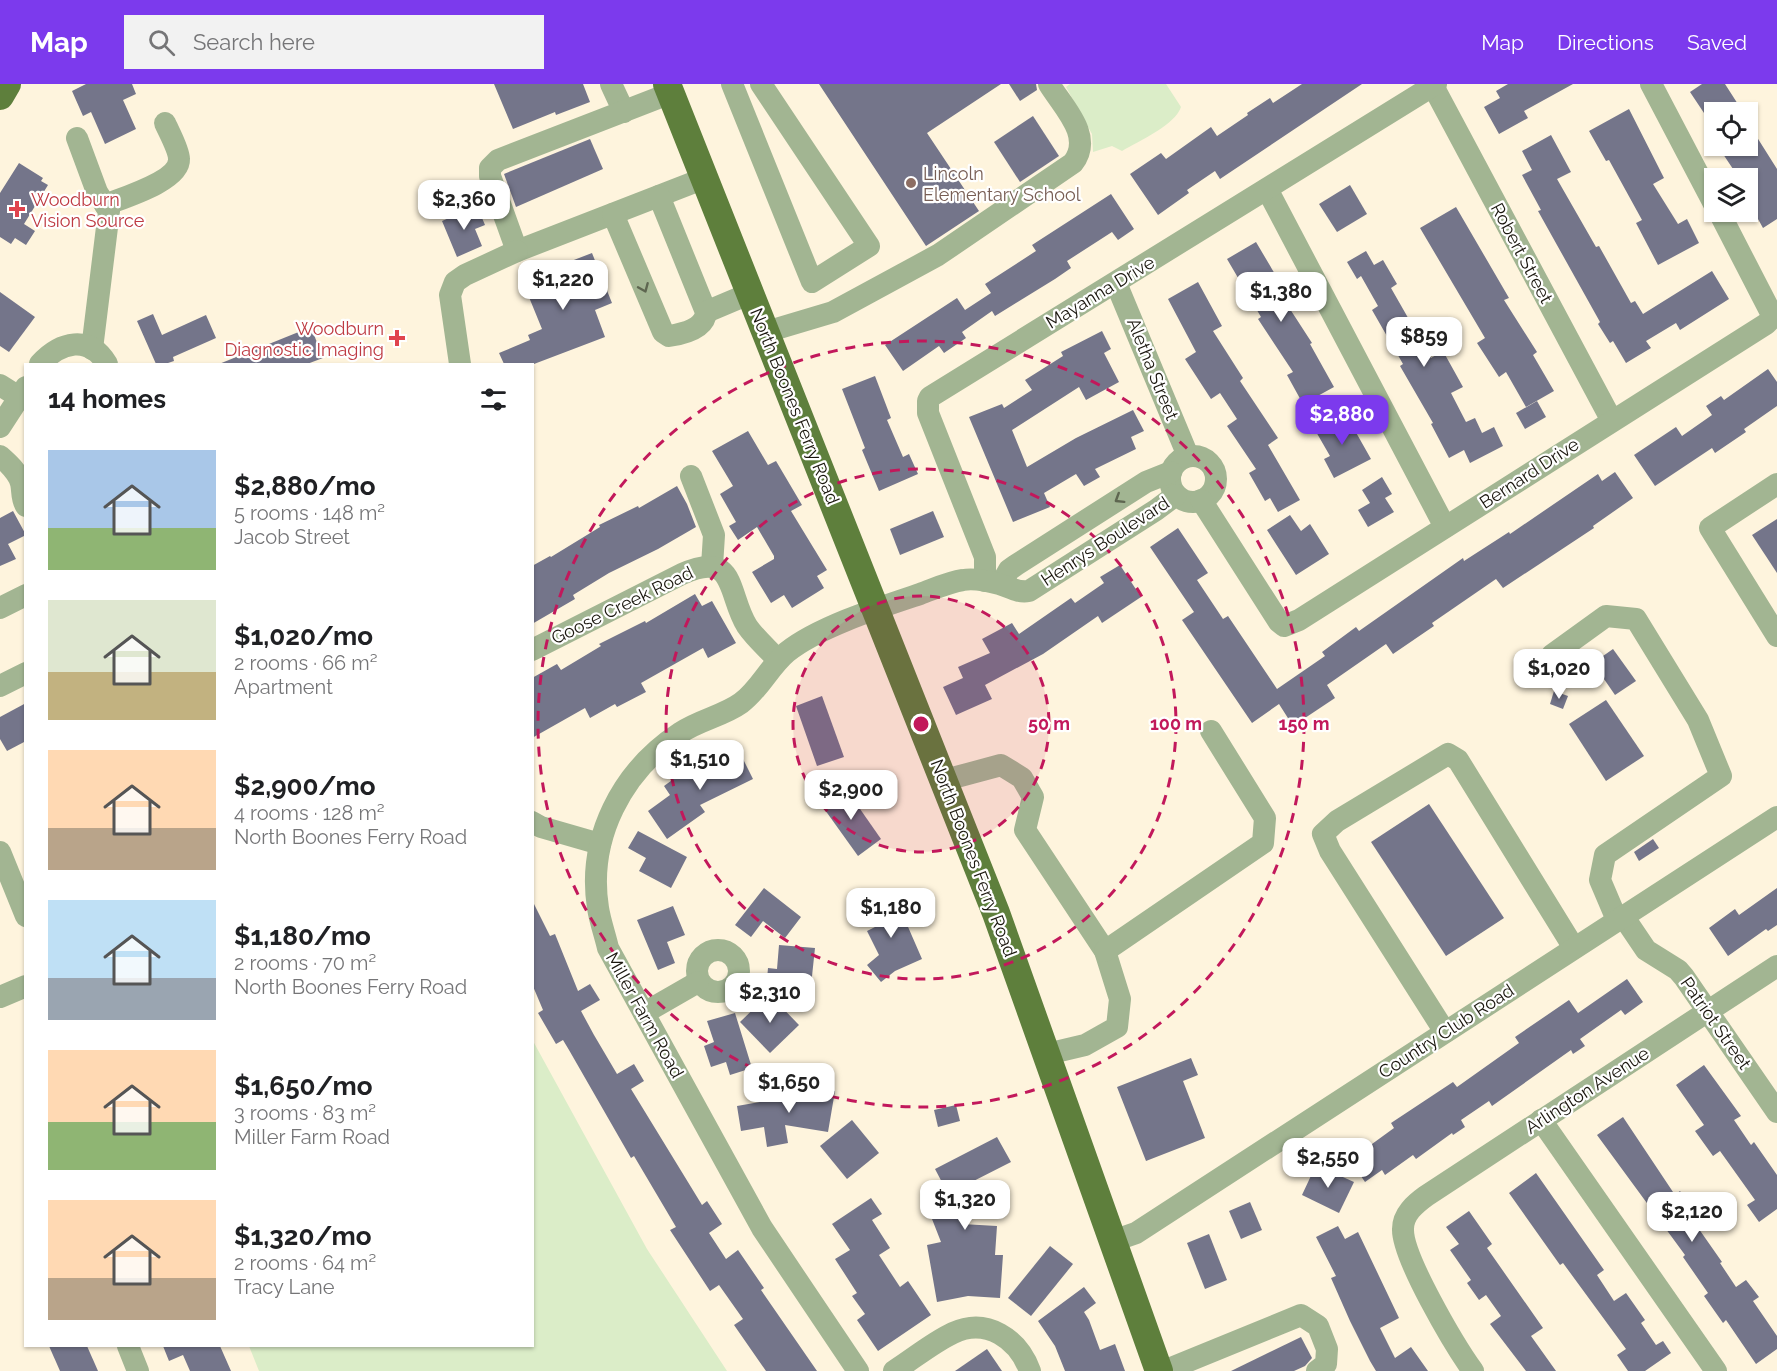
<!DOCTYPE html>
<meta charset="utf-8">
<style>
:root{--surface:#fff;--page:#f2f2f2;--text:#202124;--muted:#757577;--accent:#7c3aed}
body{margin:0;font-family:Raleway,sans-serif;background:var(--page);color:var(--text);height:100vh;display:flex;flex-direction:column;font-size:22px;white-space:nowrap}
*{box-sizing:border-box;margin:0}
p{font-size:20px;color:var(--muted)}
.icon{flex:none;width:33px;height:33px;fill:none;stroke:currentColor;stroke-width:2;stroke-linecap:round;stroke-linejoin:round}
.map{position:relative;flex:1;overflow:hidden}
.sheet{position:absolute;left:24px;top:279px;width:510px;height:984px;display:flex;flex-direction:column;background:var(--surface);border-radius:0px;box-shadow:0 2px 4px #0004}
.sheet>*{flex:none}
.fabs{position:absolute;left:1704px;top:18px;display:grid;gap:12px}
.fabs a{display:grid;place-items:center;width:54px;height:54px;border-radius:0px;background:var(--surface);box-shadow:0 2px 4px #0004;font-size:30px}
.price{position:absolute;translate:-50% -51px;padding:0 14px;border-radius:12px;background:#fff;color:#222;font-size:20px;line-height:39px;filter:drop-shadow(0 2px 3px #0008)}
.price::after{content:'';position:absolute;left:50%;top:36px;width:18px;height:14px;margin-left:-9px;background:inherit;clip-path:polygon(0 0,100% 0,50% 100%)}
.price.current{background:var(--accent);color:#fff}
ul{padding:0;list-style:none}
li{display:flex;align-items:center;gap:18px;height:150px;padding:0 24px}
li span{display:grid;place-items:center;flex:none;width:168px;height:120px;border-radius:0px;color:#555}
li>.icon{margin-inline-start:auto}
span .icon{width:72px;height:72px;fill:#fffc;stroke-width:1}
li b{font-size:26px}
h2{display:flex;justify-content:space-between;align-items:center;height:72px;padding:0 24px;font-size:26px}
header{display:flex;align-items:center;gap:36px;box-sizing:border-box;height:84px;padding:0 30px;background:var(--accent);color:#fff}
header strong{font-size:28px}
nav{display:flex;gap:33px;margin-inline-start:auto;font-size:21px}
.search{width:420px;height:54px;background:var(--page);display:flex;align-items:center;gap:15px;box-sizing:border-box;padding:0 21px;border-radius:0px;color:var(--muted);font-size:22px}
.map>svg:first-child{display:block}
.green{fill:#dbedc8}
.building{fill:#74758a}
.lines{fill:none;stroke-linecap:round;stroke-linejoin:round}
.minor{stroke:#a2b592;stroke-width:22}
.major{stroke:#5e7f3c;stroke-width:28}
.oneway{stroke:#5e6650}
.ring{fill:none;stroke:#c2185b;stroke-width:3;stroke-dasharray:10 8}
.education-dot{fill:#8d6e63;stroke:#fff;stroke-width:2}
.health-dot{fill:#e0444e;stroke:#fff;stroke-width:2}
.labels{text-anchor:middle;dominant-baseline:central;stroke-width:4.5;stroke-linejoin:round;paint-order:stroke}
.education-label{font-size:18px;fill:#785e54;stroke:#fff;text-anchor:start}
.health-label{font-size:18px;fill:#be3a42;stroke:#fff;text-anchor:start}
.street-label{font-size:18px;fill:#1a160e;stroke:#fff}
.centre{fill:#c2185b;stroke:#fff;stroke-width:3}
.ring-label{font-size:18px;text-anchor:middle;font-weight:bold;fill:#c2185b;stroke:#fff;stroke-width:4.5;stroke-linejoin:round;paint-order:stroke}
</style>
<header>
<strong>Map</strong>
<div class="search"><svg class="icon" aria-label="search" viewBox="0 0 24 24"><circle cx="10" cy="10" r="6"/><path d="M15 15l6 6"/></svg>Search here</div>
<nav><a>Map</a><a>Directions</a><a>Saved</a></nav>
</header>
<div class="map">
<svg width="1777" height="1287" viewBox="0 0 1777 1287">
<rect width="100%" height="100%" fill="#fef4dd"/>
<g class="green">
<path d="M1070,0h96l15,23c-6,18 -42,34 -59,44l-10,-5 -19,6 -1,-18 -26,-47z"/>
<polygon points="533,957 647,1165 727,1287 259,1287 249,1262 532,1262"/>
</g>
<g class="building">
<polygon points="86,0 132,0 136,10 123,16 136,45 105,60 91,28 83,32 72,7"/>
<polygon points="494,0 583,0 590,18 556,31 555,28 513,45"/>
<polygon points="819,0 1001,0 927,49 979,127 926,162"/>
<polygon points="1009,0 1036,0 1037,6 1020,17"/>
<polygon points="1302,0 1362,0 1220,95 1215,87 1187,106 1189,109 1158,131 1130,90 1161,69 1166,75 1211,43 1217,52 1248,31 1247,29 1270,14 1273,19"/>
<polygon points="1508,0 1573,0 1524,27 1528,34 1499,50 1484,23 1500,14 1496,7"/>
<polygon points="1702,0 1725,0 1743,28 1710,28 1706,32 1690,8"/>
<polygon points="1629,25 1664,94 1653,100 1678,140 1687,135 1699,159 1658,181 1636,139 1642,136 1609,76 1606,77 1589,47"/>
<polygon points="1033,32 1059,72 1020,98 994,58"/>
<polygon points="1748,39 1777,85 1777,135 1763,144 1748,117 1748,94 1739,94 1721,67 1731,62 1748,62"/>
<polygon points="1551,51 1571,88 1557,95 1596,163 1599,162 1631,219 1635,217 1643,230 1712,187 1729,215 1680,246 1676,239 1646,257 1651,264 1626,279 1613,257 1610,259 1598,240 1600,238 1538,127 1541,126 1522,91 1532,86 1522,67"/>
<polygon points="590,55 603,85 516,123 504,90"/>
<polygon points="19,79 43,94 41,97 48,101 24,140 35,147 26,161 15,154 11,160 0,153 0,109"/>
<polygon points="1350,101 1367,130 1337,148 1319,120"/>
<polygon points="1111,110 1134,145 1118,156 1112,148 1067,177 1071,184 1055,195 995,232 992,227 962,248 966,254 944,269 939,262 903,287 885,261 957,214 965,226 991,209 985,200 1036,167 1032,161"/>
<polygon points="477,122 485,141 475,145 482,162 457,173 442,137"/>
<polygon points="1456,123 1509,214 1504,216 1537,268 1533,271 1554,307 1526,323 1506,288 1499,293 1477,259 1485,254 1420,144"/>
<polygon points="1256,158 1282,202 1277,205 1312,259 1310,260 1334,303 1303,320 1287,291 1293,288 1258,235 1261,233 1227,175"/>
<polygon points="1366,167 1374,181 1383,176 1397,200 1391,204 1431,274 1443,267 1463,303 1451,309 1466,338 1475,334 1482,349 1494,343 1503,362 1470,379 1464,366 1449,374 1431,340 1433,339 1400,282 1403,280 1372,226 1378,222 1361,192 1357,195 1347,178"/>
<polygon points="592,169 612,219 595,226 605,253 534,280 504,280 499,269 530,256 528,251 542,245 522,196"/>
<polygon points="1198,198 1222,242 1213,247 1243,294 1240,297 1278,354 1268,361 1300,416 1278,428 1270,414 1265,417 1249,389 1256,385 1227,342 1237,335 1220,309 1211,315 1185,275 1196,268 1168,215"/>
<polygon points="0,208 35,233 9,268 0,262"/>
<polygon points="153,230 162,251 206,231 216,254 173,273 174,277 165,280 156,280 137,237"/>
<polygon points="311,243 323,274 307,280 219,280"/>
<polygon points="1102,247 1111,265 1104,269 1119,298 1086,316 1079,303 1012,346 1027,383 1076,354 1133,326 1144,347 1131,353 1136,365 1095,385 1100,393 1084,402 1076,390 1044,409 1050,423 1013,438 969,333 1002,320 1004,324 1032,306 1025,296 1063,272 1061,268"/>
<polygon points="1768,285 1777,298 1777,322 1744,345 1746,348 1715,369 1712,364 1655,402 1634,371 1676,343 1682,352 1712,331 1706,322 1721,312 1724,316"/>
<polygon points="875,292 891,334 887,336 903,373 909,370 918,390 879,407 862,366 865,364 842,305"/>
<polygon points="1537,317 1546,333 1525,345 1516,329"/>
<polygon points="1345,329 1371,375 1334,394 1324,375 1330,372 1315,346"/>
<polygon points="748,347 768,381 776,377 802,421 791,427 827,486 817,492 824,504 792,524 784,511 771,519 752,488 774,475 774,472 757,443 738,456 729,442 736,438 720,410 733,402 712,367"/>
<polygon points="1615,388 1633,414 1593,442 1594,444 1503,504 1496,495 1432,539 1434,542 1393,570 1386,560 1327,601 1335,614 1293,642 1279,620 1252,639 1182,536 1194,528 1150,463 1178,444 1208,489 1197,496 1223,535 1228,532 1277,605 1325,572 1322,568 1356,543 1359,547 1463,474 1464,477 1509,448 1510,450 1598,390 1602,397"/>
<polygon points="1382,393 1392,410 1385,414 1394,428 1368,443 1358,426 1370,419 1362,406"/>
<polygon points="677,402 687,420 696,443 658,465 609,489 573,511 575,515 532,540 532,482 550,472 551,473 600,443 599,441 638,422 639,424"/>
<polygon points="13,427 26,451 8,460 16,475 0,482 0,434"/>
<polygon points="933,427 944,453 900,471 890,445"/>
<polygon points="1290,431 1301,447 1310,440 1329,470 1296,491 1267,446"/>
<polygon points="1777,435 1777,489 1752,451"/>
<polygon points="1120,481 1141,513 1102,539 1098,532 1043,570 985,601 992,615 956,631 943,603 963,594 958,583 990,569 982,555 1012,539 1019,550 1071,514 1075,519 1104,499 1100,493"/>
<polygon points="695,510 702,522 712,517 736,559 708,574 703,564 641,599 646,608 617,623 615,620 590,634 585,624 532,654 532,594 557,580 561,586 601,562 599,560 645,537 646,539"/>
<polygon points="1613,565 1636,597 1615,611 1593,579"/>
<polygon points="1554,607 1568,612 1563,625 1550,620"/>
<polygon points="822,612 844,673 817,682 796,622"/>
<polygon points="1606,616 1644,672 1606,697 1569,640"/>
<polygon points="26,619 26,657 7,667 0,655 0,633"/>
<polygon points="734,657 753,695 700,721 705,728 667,755 648,727 670,711 664,702 679,691 682,695 723,676 718,665"/>
<polygon points="844,702 881,755 858,772 820,719"/>
<polygon points="1429,720 1504,834 1446,872 1371,758"/>
<polygon points="638,747 687,773 671,804 639,787 646,774 628,764"/>
<polygon points="1653,755 1659,764 1639,777 1634,768"/>
<polygon points="764,804 801,833 785,854 763,837 751,853 735,841"/>
<polygon points="1777,804 1777,841 1768,847 1766,845 1728,872 1709,844 1735,825 1739,831"/>
<polygon points="892,806 922,875 895,887 881,898 867,881 879,871 867,847 881,840 871,818"/>
<polygon points="532,816 550,852 555,850 578,907 590,900 600,916 581,927 594,951 617,990 634,980 644,997 631,1005 702,1121 707,1117 722,1140 709,1149 726,1175 738,1166 764,1204 761,1206 817,1287 766,1287 734,1241 743,1235 719,1201 710,1207 670,1146 676,1143 634,1072 631,1074 569,966 563,956 556,960 538,929 543,926 532,900"/>
<polygon points="673,822 685,851 667,858 675,879 658,886 637,836"/>
<polygon points="779,861 815,864 810,911 766,906 768,884 777,885"/>
<polygon points="1627,895 1643,918 1625,931 1621,926 1580,955 1585,962 1573,970 1571,966 1492,1022 1489,1017 1461,1036 1465,1043 1453,1051 1452,1049 1416,1075 1413,1071 1385,1091 1382,1086 1365,1098 1350,1076 1394,1044 1391,1039 1453,998 1457,1003 1519,959 1515,953 1569,916 1578,929"/>
<polygon points="769,910 799,941 770,969 740,938"/>
<polygon points="735,929 752,984 730,991 726,978 711,983 704,962 714,958 707,937"/>
<polygon points="1191,974 1198,991 1183,997 1205,1054 1146,1077 1117,1003"/>
<polygon points="1704,981 1741,1032 1734,1036 1751,1061 1754,1058 1777,1091 1777,1125 1759,1138 1747,1121 1755,1116 1720,1067 1713,1072 1695,1047 1704,1041 1676,1001"/>
<polygon points="796,1001 835,1007 828,1048 785,1041 788,1059 767,1063 764,1043 741,1047 737,1022 794,1012"/>
<polygon points="956,1021 960,1037 938,1043 934,1026"/>
<polygon points="1623,1033 1675,1111 1680,1107 1699,1134 1694,1138 1722,1178 1720,1179 1736,1203 1746,1196 1759,1213 1753,1217 1777,1252 1777,1265 1756,1280 1726,1236 1723,1239 1704,1212 1708,1209 1683,1173 1685,1171 1597,1051"/>
<polygon points="852,1036 879,1069 847,1095 820,1062"/>
<polygon points="997,1053 1011,1078 950,1109 962,1140 997,1142 995,1171 1003,1171 1000,1214 968,1212 937,1218 927,1161 941,1158 923,1112 945,1104 935,1085"/>
<polygon points="1316,1081 1354,1098 1339,1129 1302,1111"/>
<polygon points="1536,1089 1604,1186 1597,1191 1614,1217 1626,1209 1645,1236 1641,1239 1656,1261 1663,1257 1671,1269 1645,1287 1628,1287 1617,1271 1626,1265 1563,1179 1560,1181 1509,1109"/>
<polygon points="871,1114 882,1130 872,1136 890,1164 879,1171 900,1203 908,1197 931,1231 878,1267 857,1236 865,1230 852,1212 857,1209 835,1175 850,1166 832,1140"/>
<polygon points="1250,1118 1262,1146 1241,1155 1229,1127"/>
<polygon points="1469,1127 1492,1160 1487,1164 1543,1244 1531,1252 1556,1287 1526,1287 1490,1240 1501,1232 1486,1211 1479,1216 1467,1199 1471,1196 1450,1166 1459,1160 1446,1143"/>
<polygon points="1338,1142 1345,1155 1358,1148 1399,1234 1380,1244 1395,1274 1411,1263 1428,1287 1376,1287 1370,1277 1350,1237 1331,1194 1336,1192 1316,1153"/>
<polygon points="1209,1150 1227,1196 1205,1205 1187,1159"/>
<polygon points="1050,1162 1073,1180 1031,1232 1008,1214"/>
<polygon points="1084,1203 1096,1219 1084,1228 1089,1236 1100,1266 1115,1260 1125,1287 1065,1287 1055,1262 1038,1237"/>
<polygon points="1301,1253 1312,1274 1305,1282 1294,1287 1231,1287"/>
<polygon points="49,1262 87,1262 98,1287 60,1287"/>
<polygon points="163,1262 220,1262 231,1287 190,1287 183,1271 169,1277"/>
<polygon points="987,1265 1002,1287 955,1287"/>
</g>
<g class="lines">
<g class="minor">
<polyline points="611,0 624,28"/>
<polyline points="732,0 812,198 869,162 761,0"/>
<polyline points="1651,0 1714,120"/>
<polyline points="1433,2 1612,337"/>
<polyline points="671,9 498,76 490,84 490,92 517,167 705,94"/>
<polyline points="77,54 97,108 109,127 92,265"/>
<polyline points="1267,105 1445,443"/>
<path d="M105,121c17,-7 75,-24 74,-46 0,-9 -10,-27 -14,-36"/>
<path d="M613,130l50,118 6,4c13,-2 36,-7 37,-24l-47,-116"/>
<polyline points="1116,199 1188,372"/>
<polyline points="706,228 751,209"/>
<path d="M766,248l67,-20 105,-57 135,-92c21,-27 -10,-56 -24,-79"/>
<path d="M40,280c20,-22 49,-30 67,0"/>
<polyline points="460,280 450,211 455,198 465,191 517,167"/>
<polyline points="0,301 19,313"/>
<polyline points="0,343 26,303"/>
<path d="M0,372c8,7 18,16 21,27 2,8 0,15 5,23"/>
<circle cx="1193" cy="395" r="23"/>
<polyline points="691,392 714,451 712,482"/>
<polyline points="1777,400 1710,444 1777,552"/>
<polyline points="1201,416 1279,538 1284,542 1299,536 1766,240 1772,234 1770,227 1719,128"/>
<polyline points="985,497 985,473 928,329 928,317 930,313 1436,0"/>
<polyline points="1001,500 1009,486 1016,481 1146,398 1171,388"/>
<polyline points="0,524 26,511"/>
<path d="M532,566l150,-76c55,-25 45,20 65,52 8,12 21,23 31,34"/>
<polyline points="1552,571 1606,532 1636,535 1698,636 1721,692 1605,771 1600,796 1617,836"/>
<polyline points="0,602 26,589"/>
<polyline points="945,696 1001,681 1022,694 1033,713 1025,746 1105,867 1120,915 1117,943 1085,961 1047,970"/>
<polyline points="532,738 541,743 600,760"/>
<polyline points="0,768 26,832"/>
<polyline points="1623,832 1646,866 1678,886 1684,893 1777,1028"/>
<circle cx="718" cy="887" r="21"/>
<polyline points="1105,867 1263,759 1265,734 1211,647"/>
<polyline points="0,913 26,902"/>
<polyline points="644,929 698,898"/>
<polyline points="1445,948 1330,767 1323,750 1337,737 1448,670 1458,676 1574,864"/>
<polyline points="1541,1036 1716,1287"/>
<polyline points="1113,1157 1136,1149 1777,733"/>
<polyline points="128,1262 138,1287"/>
<path d="M858,1287l-96,-143 -154,-280c-3,-13 -8,-27 -10,-40 -11,-70 24,-137 82,-175 19,-13 43,-17 61,-30 19,-14 28,-36 46,-51 31,-25 94,-45 133,-58 14,-5 29,-12 43,-14 11,-2 25,1 36,4 11,3 18,9 30,7l127,-81 20,-15"/>
<path d="M894,1287c19,-12 38,-28 59,-38 34,-16 65,6 77,38"/>
<polyline points="1164,1287 1301,1231 1318,1242 1327,1265 1326,1280 1317,1287"/>
<path d="M1473,1287c-18,-25 -71,-114 -70,-142 0,-15 12,-25 23,-33l351,-230"/>
</g>
<g class="major">
<polyline points="667,0 996,829 1159,1287"/>
<polyline points="0,12 7,0"/>
</g>
</g>
<defs><path id="oneway-chevron" d="M-2-3.5L2.5 0L-2 3.5" fill="none" stroke-width="1.6" stroke-linecap="round" stroke-linejoin="round" transform="scale(1.5)"/></defs>
<g class="oneway">
<use href="#oneway-chevron" transform="translate(644 204) rotate(67)"/>
<use href="#oneway-chevron" transform="translate(1119 415) rotate(148)"/>
</g>
<circle cx="921" cy="640" r="128" fill="#c2185b" fill-opacity=".12"/>
<g class="ring">
<circle cx="921" cy="640" r="128"/>
<circle cx="921" cy="640" r="255"/>
<circle cx="921" cy="640" r="383"/>
</g>
<circle class="education-dot" cx="911" cy="99" r="6"/>
<g class="health-dot">
<path d="M14 116h6v6h6v6h-6v6h-6v-6h-6v-6h6z"/>
<path d="M394 245h6v6h6v6h-6v6h-6v-6h-6v-6h6z"/>
</g>
<g class="labels">
<g class="education-label">
<text x="923" y="89">Lincoln<tspan x="923" dy="21">Elementary School</tspan></text>
</g>
<g class="health-label">
<text x="31" y="115">Woodburn<tspan x="31" dy="21">Vision Source</tspan></text>
<text x="384" y="244" text-anchor="end">Woodburn<tspan x="384" dy="21">Diagnostic Imaging</tspan></text>
</g>
<g class="street-label">
<text transform="translate(1522 169) rotate(62)">Robert Street</text>
<text transform="translate(1100 208) rotate(-31)">Mayanna Drive</text>
<text transform="translate(1153 285) rotate(68)">Aletha Street</text>
<text transform="translate(795 322) rotate(68)">North Boones Ferry Road</text>
<text transform="translate(1529 389) rotate(-33)">Bernard Drive</text>
<text transform="translate(1105 457) rotate(-33)">Henrys Boulevard</text>
<text transform="translate(622 521) rotate(-26)">Goose Creek Road</text>
<text transform="translate(974 774) rotate(69)">North Boones Ferry Road</text>
<text transform="translate(645 931) rotate(61)">Miller Farm Road</text>
<text transform="translate(1716 939) rotate(55)">Patriot Street</text>
<text transform="translate(1446 947) rotate(-33)">Country Club Road</text>
<text transform="translate(1587 1006) rotate(-33)">Arlington Avenue</text>
</g>
</g>
<circle cx="921" cy="640" r="9" class="centre"/>
<g class="ring-label">
<text x="1049" y="646">50 m</text>
<text x="1176" y="646">100 m</text>
<text x="1304" y="646">150 m</text>
</g>
</svg>
<div class="fabs">
<a><svg class="icon" aria-label="locate" viewBox="0 0 24 24"><circle cx="12" cy="12" r="6"/><path d="M12 2v4M12 18v4M2 12h4M18 12h4"/></svg></a>
<a><svg class="icon" aria-label="layers" viewBox="0 0 24 24"><path d="M12 4l9 5-9 5-9-5zM3 14l9 5 9-5"/></svg></a>
</div>
<b class="price" style="left:464px;top:147px">$2,360</b>
<b class="price" style="left:563px;top:227px">$1,220</b>
<b class="price" style="left:1281px;top:239px">$1,380</b>
<b class="price" style="left:1424px;top:284px">$859</b>
<b class="price current" style="left:1342px;top:362px">$2,880</b>
<b class="price" style="left:1559px;top:616px">$1,020</b>
<b class="price" style="left:700px;top:707px">$1,510</b>
<b class="price" style="left:851px;top:737px">$2,900</b>
<b class="price" style="left:891px;top:855px">$1,180</b>
<b class="price" style="left:770px;top:940px">$2,310</b>
<b class="price" style="left:789px;top:1030px">$1,650</b>
<b class="price" style="left:1328px;top:1105px">$2,550</b>
<b class="price" style="left:965px;top:1147px">$1,320</b>
<b class="price" style="left:1692px;top:1159px">$2,120</b>
<section class="sheet">
<h2>14 homes<svg class="icon" aria-label="filters" viewBox="0 0 24 24"><path d="M4 7h16M4 17h16"/><circle cx="9" cy="7" r="2"/><circle cx="15" cy="17" r="2"/></svg></h2>
<ul>
<li><span style="background:linear-gradient(#a9c7e8 65%,#8fb573 0)"><svg class="icon" aria-label="home" viewBox="0 0 24 24"><path d="M3 11l9-7 9 7M6 9v11h12V9"/></svg></span><div><b>$2,880/mo</b><p>5 rooms · 148 m²</p><p>Jacob Street</p></div></li>
<li><span style="background:linear-gradient(#dfe7d0 60%,#c2b280 0)"><svg class="icon" aria-label="home" viewBox="0 0 24 24"><path d="M3 11l9-7 9 7M6 9v11h12V9"/></svg></span><div><b>$1,020/mo</b><p>2 rooms · 66 m²</p><p>Apartment</p></div></li>
<li><span style="background:linear-gradient(#ffd9b3 65%,#b9a48a 0)"><svg class="icon" aria-label="home" viewBox="0 0 24 24"><path d="M3 11l9-7 9 7M6 9v11h12V9"/></svg></span><div><b>$2,900/mo</b><p>4 rooms · 128 m²</p><p>North Boones Ferry Road</p></div></li>
<li><span style="background:linear-gradient(#bfe0f5 65%,#9aa5b1 0)"><svg class="icon" aria-label="home" viewBox="0 0 24 24"><path d="M3 11l9-7 9 7M6 9v11h12V9"/></svg></span><div><b>$1,180/mo</b><p>2 rooms · 70 m²</p><p>North Boones Ferry Road</p></div></li>
<li><span style="background:linear-gradient(#ffd9b3 60%,#8fb573 0)"><svg class="icon" aria-label="home" viewBox="0 0 24 24"><path d="M3 11l9-7 9 7M6 9v11h12V9"/></svg></span><div><b>$1,650/mo</b><p>3 rooms · 83 m²</p><p>Miller Farm Road</p></div></li>
<li><span style="background:linear-gradient(#ffd9b3 65%,#b9a48a 0)"><svg class="icon" aria-label="home" viewBox="0 0 24 24"><path d="M3 11l9-7 9 7M6 9v11h12V9"/></svg></span><div><b>$1,320/mo</b><p>2 rooms · 64 m²</p><p>Tracy Lane</p></div></li>
</ul>
</section>
</div>
